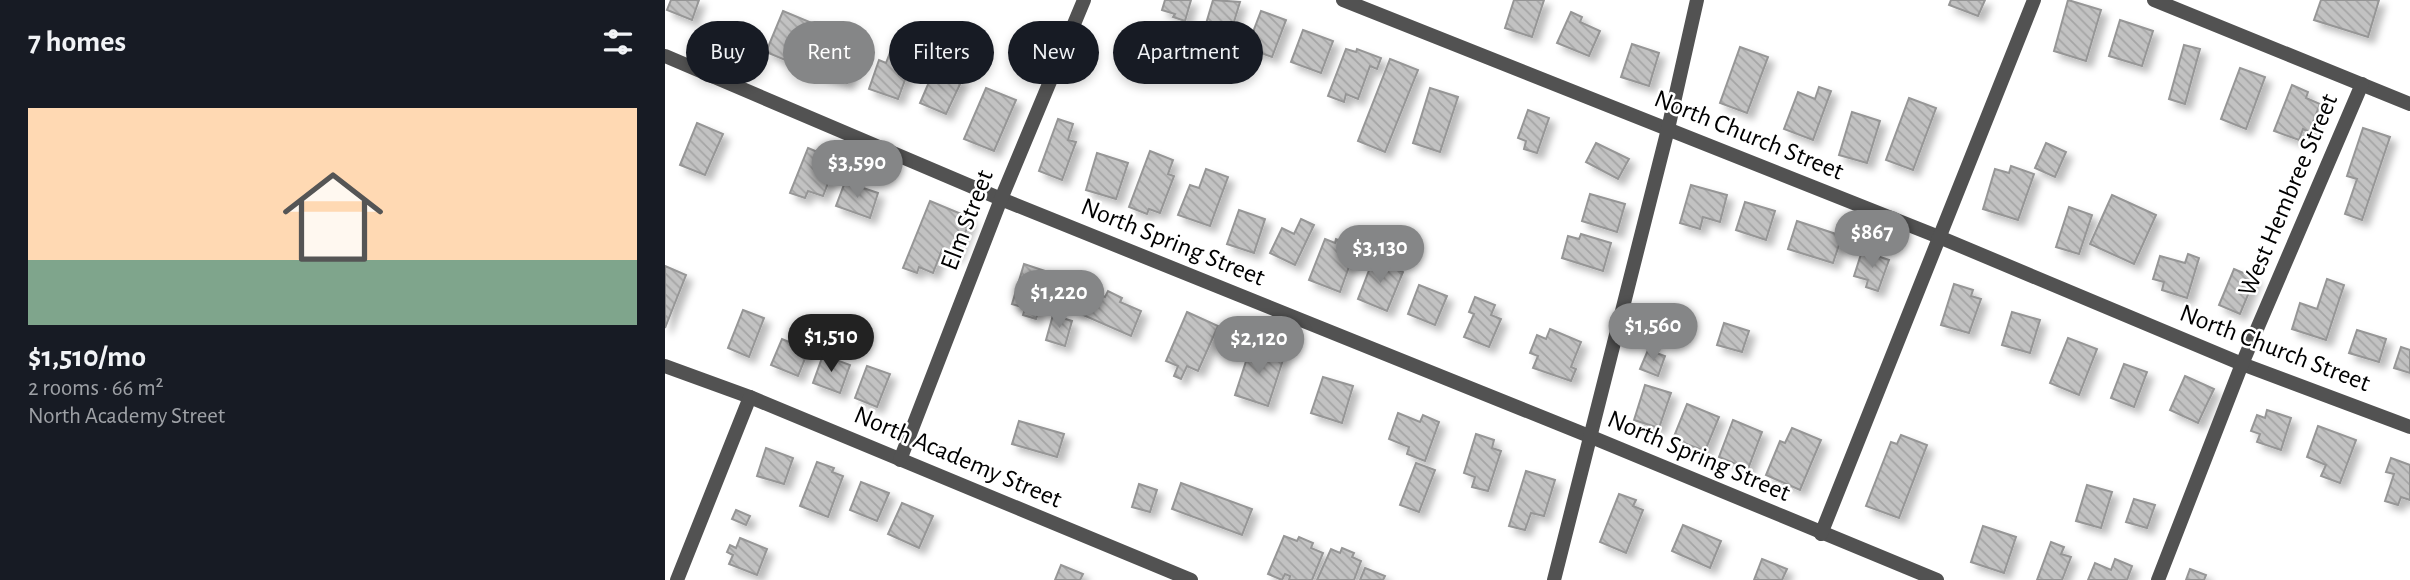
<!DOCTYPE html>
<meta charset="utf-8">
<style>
:root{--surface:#171b24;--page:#242831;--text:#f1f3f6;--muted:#9ea1a6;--line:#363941;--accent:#858687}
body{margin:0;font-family:"Alegreya Sans",sans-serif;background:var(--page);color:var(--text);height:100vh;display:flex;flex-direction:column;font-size:26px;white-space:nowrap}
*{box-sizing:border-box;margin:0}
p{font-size:23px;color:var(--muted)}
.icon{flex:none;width:38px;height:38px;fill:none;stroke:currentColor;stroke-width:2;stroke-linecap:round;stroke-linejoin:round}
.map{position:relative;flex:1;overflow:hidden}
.sheet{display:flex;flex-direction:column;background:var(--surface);width:665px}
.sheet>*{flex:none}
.hud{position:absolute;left:21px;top:21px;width:665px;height:63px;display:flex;gap:14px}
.price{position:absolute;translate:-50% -60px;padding:0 16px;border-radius:24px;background:var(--accent);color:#fff;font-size:23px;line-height:46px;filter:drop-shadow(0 2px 4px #0008)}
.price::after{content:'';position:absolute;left:50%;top:42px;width:21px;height:16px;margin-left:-10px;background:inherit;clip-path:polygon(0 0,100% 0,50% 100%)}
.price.active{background:#222;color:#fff}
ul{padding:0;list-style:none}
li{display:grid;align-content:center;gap:14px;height:371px;padding:0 28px}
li+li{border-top:2px solid var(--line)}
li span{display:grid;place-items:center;height:217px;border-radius:0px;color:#555}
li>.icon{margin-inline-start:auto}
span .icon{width:126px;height:126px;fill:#fffc;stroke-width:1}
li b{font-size:30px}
h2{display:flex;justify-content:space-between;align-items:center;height:84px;padding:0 28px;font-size:30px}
.pill{padding:0 24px;border-radius:32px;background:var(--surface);box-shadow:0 4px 10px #0003;font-size:24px;line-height:63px}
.pill.active{background:var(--accent);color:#fff}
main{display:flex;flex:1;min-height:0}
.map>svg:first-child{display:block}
.building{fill:url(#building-back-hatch);stroke:#969696;stroke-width:2;filter:url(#shadow)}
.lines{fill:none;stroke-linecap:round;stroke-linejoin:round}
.minor{stroke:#525252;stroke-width:14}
.labels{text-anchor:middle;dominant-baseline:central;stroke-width:5;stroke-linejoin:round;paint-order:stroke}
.street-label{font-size:26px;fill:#000;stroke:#fff}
</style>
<main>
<section class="sheet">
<h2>7 homes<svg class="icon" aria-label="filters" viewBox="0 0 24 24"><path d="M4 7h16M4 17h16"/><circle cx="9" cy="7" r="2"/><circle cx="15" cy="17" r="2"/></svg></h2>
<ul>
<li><span style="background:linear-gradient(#ffd9b3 70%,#7fa58c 0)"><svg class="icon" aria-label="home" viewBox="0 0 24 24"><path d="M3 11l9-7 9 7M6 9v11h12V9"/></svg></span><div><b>$1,510/mo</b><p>2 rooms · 66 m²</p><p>North Academy Street</p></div></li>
</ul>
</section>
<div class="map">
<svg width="1745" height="580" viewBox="0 0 1745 580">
<defs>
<pattern id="building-back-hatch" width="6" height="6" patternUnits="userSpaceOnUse" patternTransform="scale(1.75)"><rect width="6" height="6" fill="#c2c2c2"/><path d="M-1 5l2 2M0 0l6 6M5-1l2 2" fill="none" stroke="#a5a5a5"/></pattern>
<filter id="shadow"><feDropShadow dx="6" dy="6" stdDeviation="3.5" flood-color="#0004"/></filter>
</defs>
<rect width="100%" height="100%" fill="#fff"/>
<g class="building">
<polygon points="6,0 34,0 27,20 2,10"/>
<polygon points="500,0 526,0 520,21 508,17 510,14 497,10"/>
<polygon points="548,0 575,2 565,35 540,27"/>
<polygon points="849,0 879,0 867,37 840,28"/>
<polygon points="1286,0 1320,0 1313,16 1284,5"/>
<polygon points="1403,0 1436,10 1421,61 1389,51"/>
<polygon points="1656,0 1714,0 1703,37 1649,20"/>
<polygon points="118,11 147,23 130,64 101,52"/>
<polygon points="596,11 621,20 607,57 582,48"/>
<polygon points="906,12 917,17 915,22 935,31 924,56 892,43"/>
<polygon points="1455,20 1488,31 1477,66 1444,56"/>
<polygon points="638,30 668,41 656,73 626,62"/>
<polygon points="159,33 195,44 182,83 156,74 161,60 151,57"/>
<polygon points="967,44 994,53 984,86 956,77"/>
<polygon points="1519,45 1535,49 1520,104 1504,99"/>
<polygon points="1075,47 1103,57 1082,113 1055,103"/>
<polygon points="681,49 691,52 692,49 716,58 712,69 705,66 693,99 681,94 679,102 663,96"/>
<polygon points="226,50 248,58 233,99 204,89 214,60 221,63"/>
<polygon points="725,59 753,70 720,152 693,141"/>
<polygon points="270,68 297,80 281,114 255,103"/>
<polygon points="1575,68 1600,77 1581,129 1556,119"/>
<polygon points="1627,85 1643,92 1641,98 1655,104 1644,132 1638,129 1634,140 1609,131"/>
<polygon points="1154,87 1166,91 1148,140 1119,129 1133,92 1150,99"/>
<polygon points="321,88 351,100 329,151 299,139"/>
<polygon points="765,88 793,97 775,152 748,143"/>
<polygon points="1244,98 1271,108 1248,170 1221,160"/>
<polygon points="863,110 884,118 872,153 859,149 861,141 853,138"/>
<polygon points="1187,112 1215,121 1202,163 1174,155"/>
<polygon points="393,119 408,124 403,140 411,142 397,180 374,171"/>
<polygon points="32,123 58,134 40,175 15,165"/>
<polygon points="1698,128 1725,137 1697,220 1680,214 1692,179 1682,176"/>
<polygon points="931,143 964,159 953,179 921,162"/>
<polygon points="1381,143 1401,152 1390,177 1370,168"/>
<polygon points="143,148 172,160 158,196 143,191 140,198 125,193"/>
<polygon points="485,151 508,160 503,174 509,176 495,213 484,209 482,214 464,207"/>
<polygon points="432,153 463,163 451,199 421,190"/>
<polygon points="1346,166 1369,174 1353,220 1318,209 1330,169 1344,173"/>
<polygon points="541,169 563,177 545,226 513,215 525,185 534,188"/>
<polygon points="180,182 213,193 205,218 171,206"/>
<polygon points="1026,185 1062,195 1055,222 1038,217 1035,229 1015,223"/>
<polygon points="925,194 960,204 952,232 917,221"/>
<polygon points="1447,195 1491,215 1469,264 1425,244"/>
<polygon points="265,201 306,218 291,256 277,250 268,273 254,267 252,273 238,268"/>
<polygon points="1080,202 1110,211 1101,240 1071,230"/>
<polygon points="1404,207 1427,215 1414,254 1391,247"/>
<polygon points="574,210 600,219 589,253 562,244"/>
<polygon points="636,219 649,225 630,265 605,253 617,228 629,234"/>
<polygon points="1132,221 1177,236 1168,263 1123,249"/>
<polygon points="916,234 946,243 938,271 897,258 903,236 914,239"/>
<polygon points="660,239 670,243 671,239 691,247 675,292 644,280"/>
<polygon points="1197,251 1224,260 1213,291 1201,287 1203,280 1189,276"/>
<polygon points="1523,254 1534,258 1522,298 1497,290 1499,282 1488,279 1495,256 1520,263"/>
<polygon points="708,260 738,272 722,311 693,299"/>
<polygon points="359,264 401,278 393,302 378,297 371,319 358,315 360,308 347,304"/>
<polygon points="0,266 21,275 0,328"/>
<polygon points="1569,269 1590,278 1575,314 1554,305"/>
<polygon points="1662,279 1679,285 1661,340 1627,329 1635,303 1652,309"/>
<polygon points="1289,284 1308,290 1306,296 1316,299 1304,333 1276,325"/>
<polygon points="754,285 782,296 770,325 743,314"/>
<polygon points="420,288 440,297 443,291 457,298 455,302 476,311 466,336 409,311"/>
<polygon points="810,297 830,305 826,315 836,319 824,347 799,337 809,314 804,312"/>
<polygon points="78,310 99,318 84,357 63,348"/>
<polygon points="522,312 553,326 533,371 522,366 516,379 509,376 513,366 501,361"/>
<polygon points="1347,312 1375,320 1365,353 1337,345"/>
<polygon points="388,315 407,321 400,346 381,340"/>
<polygon points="1059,323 1084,331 1077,352 1052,345"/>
<polygon points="885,329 916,342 906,367 911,369 906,381 868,368 873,356 865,353 872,335 881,339"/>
<polygon points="1692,330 1721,339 1714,362 1684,353"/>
<polygon points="134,333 148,339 133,376 106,365 117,339 129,344"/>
<polygon points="1403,338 1432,349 1414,395 1385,383"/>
<polygon points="586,346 619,357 603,406 570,395"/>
<polygon points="1736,347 1745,350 1745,373 1729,368"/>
<polygon points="983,350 1000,356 993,376 975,369"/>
<polygon points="158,355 185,365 175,393 148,383"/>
<polygon points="1459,364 1482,372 1469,407 1446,398"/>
<polygon points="202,366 225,374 212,407 190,398"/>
<polygon points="1520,376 1549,389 1533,423 1505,410"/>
<polygon points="658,377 688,386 677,423 646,413"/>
<polygon points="980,385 1006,393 994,428 969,420"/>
<polygon points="1022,404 1054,417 1040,451 1008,439"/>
<polygon points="1602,410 1626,418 1616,450 1592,442 1595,434 1586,431 1592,415 1600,418"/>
<polygon points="733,413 755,422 758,415 774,422 760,461 742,454 744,447 724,439"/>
<polygon points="1068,420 1097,432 1083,469 1054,457"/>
<polygon points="354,421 399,434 392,457 347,444"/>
<polygon points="1653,426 1691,440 1675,483 1656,476 1661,465 1642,457"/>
<polygon points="1127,428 1156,440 1135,490 1101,475 1115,441 1120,443"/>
<polygon points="811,434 829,440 827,448 836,451 823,491 807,487 810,477 799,473"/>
<polygon points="1236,435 1262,445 1234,518 1201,506 1226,442 1232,444"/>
<polygon points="101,448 128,458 119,484 92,476"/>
<polygon points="1726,458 1745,465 1745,500 1736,497 1733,505 1720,501 1729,474 1721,472"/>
<polygon points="152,462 169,468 167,472 178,476 163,517 135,506"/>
<polygon points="751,463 770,470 754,512 735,505"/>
<polygon points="861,471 890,480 879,516 866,513 860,530 844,526"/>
<polygon points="196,482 224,493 212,521 185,510"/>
<polygon points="516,483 587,509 577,535 507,509"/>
<polygon points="474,484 492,490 485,512 467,507"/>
<polygon points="1422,485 1447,492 1436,528 1411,521"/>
<polygon points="954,494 971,500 968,506 978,510 961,553 935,542"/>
<polygon points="1469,499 1490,505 1482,528 1461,522"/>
<polygon points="237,503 268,516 254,548 223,534"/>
<polygon points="71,510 85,516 81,525 67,519"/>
<polygon points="1018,525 1056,541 1045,568 1007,551"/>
<polygon points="1318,526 1351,537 1339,573 1306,562"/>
<polygon points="619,536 632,541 634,537 648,543 646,548 658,553 647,580 624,580 625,576 620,574 617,580 603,574"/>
<polygon points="75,538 102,549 92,575 64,564 68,555 62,552 65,545 71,548"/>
<polygon points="1386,542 1399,547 1396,554 1406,557 1397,580 1372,580"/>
<polygon points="677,548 689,553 687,557 696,561 689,580 652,580 666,549 675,553"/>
<polygon points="1097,559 1122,569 1117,580 1089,580"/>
<polygon points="1450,559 1467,566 1462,580 1423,580 1430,563 1446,570"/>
<polygon points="396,565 418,574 415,580 390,580"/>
<polygon points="700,568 720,576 718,580 695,580"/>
<polygon points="1525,569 1541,575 1539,580 1521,580"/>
</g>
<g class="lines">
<g class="minor">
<polyline points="678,0 1274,237 1577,364 1745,427"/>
<polyline points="1489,0 1745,104"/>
<polyline points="0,56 336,199 924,436 1272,580"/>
<polyline points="0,366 85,397 526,580"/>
<polyline points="235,460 336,199 419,0"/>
<polyline points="1156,534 1369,0"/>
<polyline points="12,580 85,397"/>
<polyline points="889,580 1003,129 1032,0"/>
<polyline points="1493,580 1577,364 1697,84"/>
</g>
</g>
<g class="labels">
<g class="street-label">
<text transform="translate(1084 135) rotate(22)">North Church Street</text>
<text transform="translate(1623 195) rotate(-67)">West Hembree Street</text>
<text transform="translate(302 220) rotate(-69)">Elm Street</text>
<text transform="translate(508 242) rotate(22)">North Spring Street</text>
<text transform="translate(1610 348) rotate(21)">North Church Street</text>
<text transform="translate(1034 456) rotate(23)">North Spring Street</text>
<text transform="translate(293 457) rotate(23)">North Academy Street</text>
</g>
</g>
</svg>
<b class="price" style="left:192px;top:200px">$3,590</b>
<b class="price" style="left:1207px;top:270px">$867</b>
<b class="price" style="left:715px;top:285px">$3,130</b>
<b class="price" style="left:394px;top:330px">$1,220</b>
<b class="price" style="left:988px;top:363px">$1,560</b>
<b class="price active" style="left:166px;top:374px">$1,510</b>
<b class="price" style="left:594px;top:376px">$2,120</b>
<div class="hud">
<a class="pill">Buy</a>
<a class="pill active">Rent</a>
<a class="pill">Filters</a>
<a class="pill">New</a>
<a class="pill">Apartment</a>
</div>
</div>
</main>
